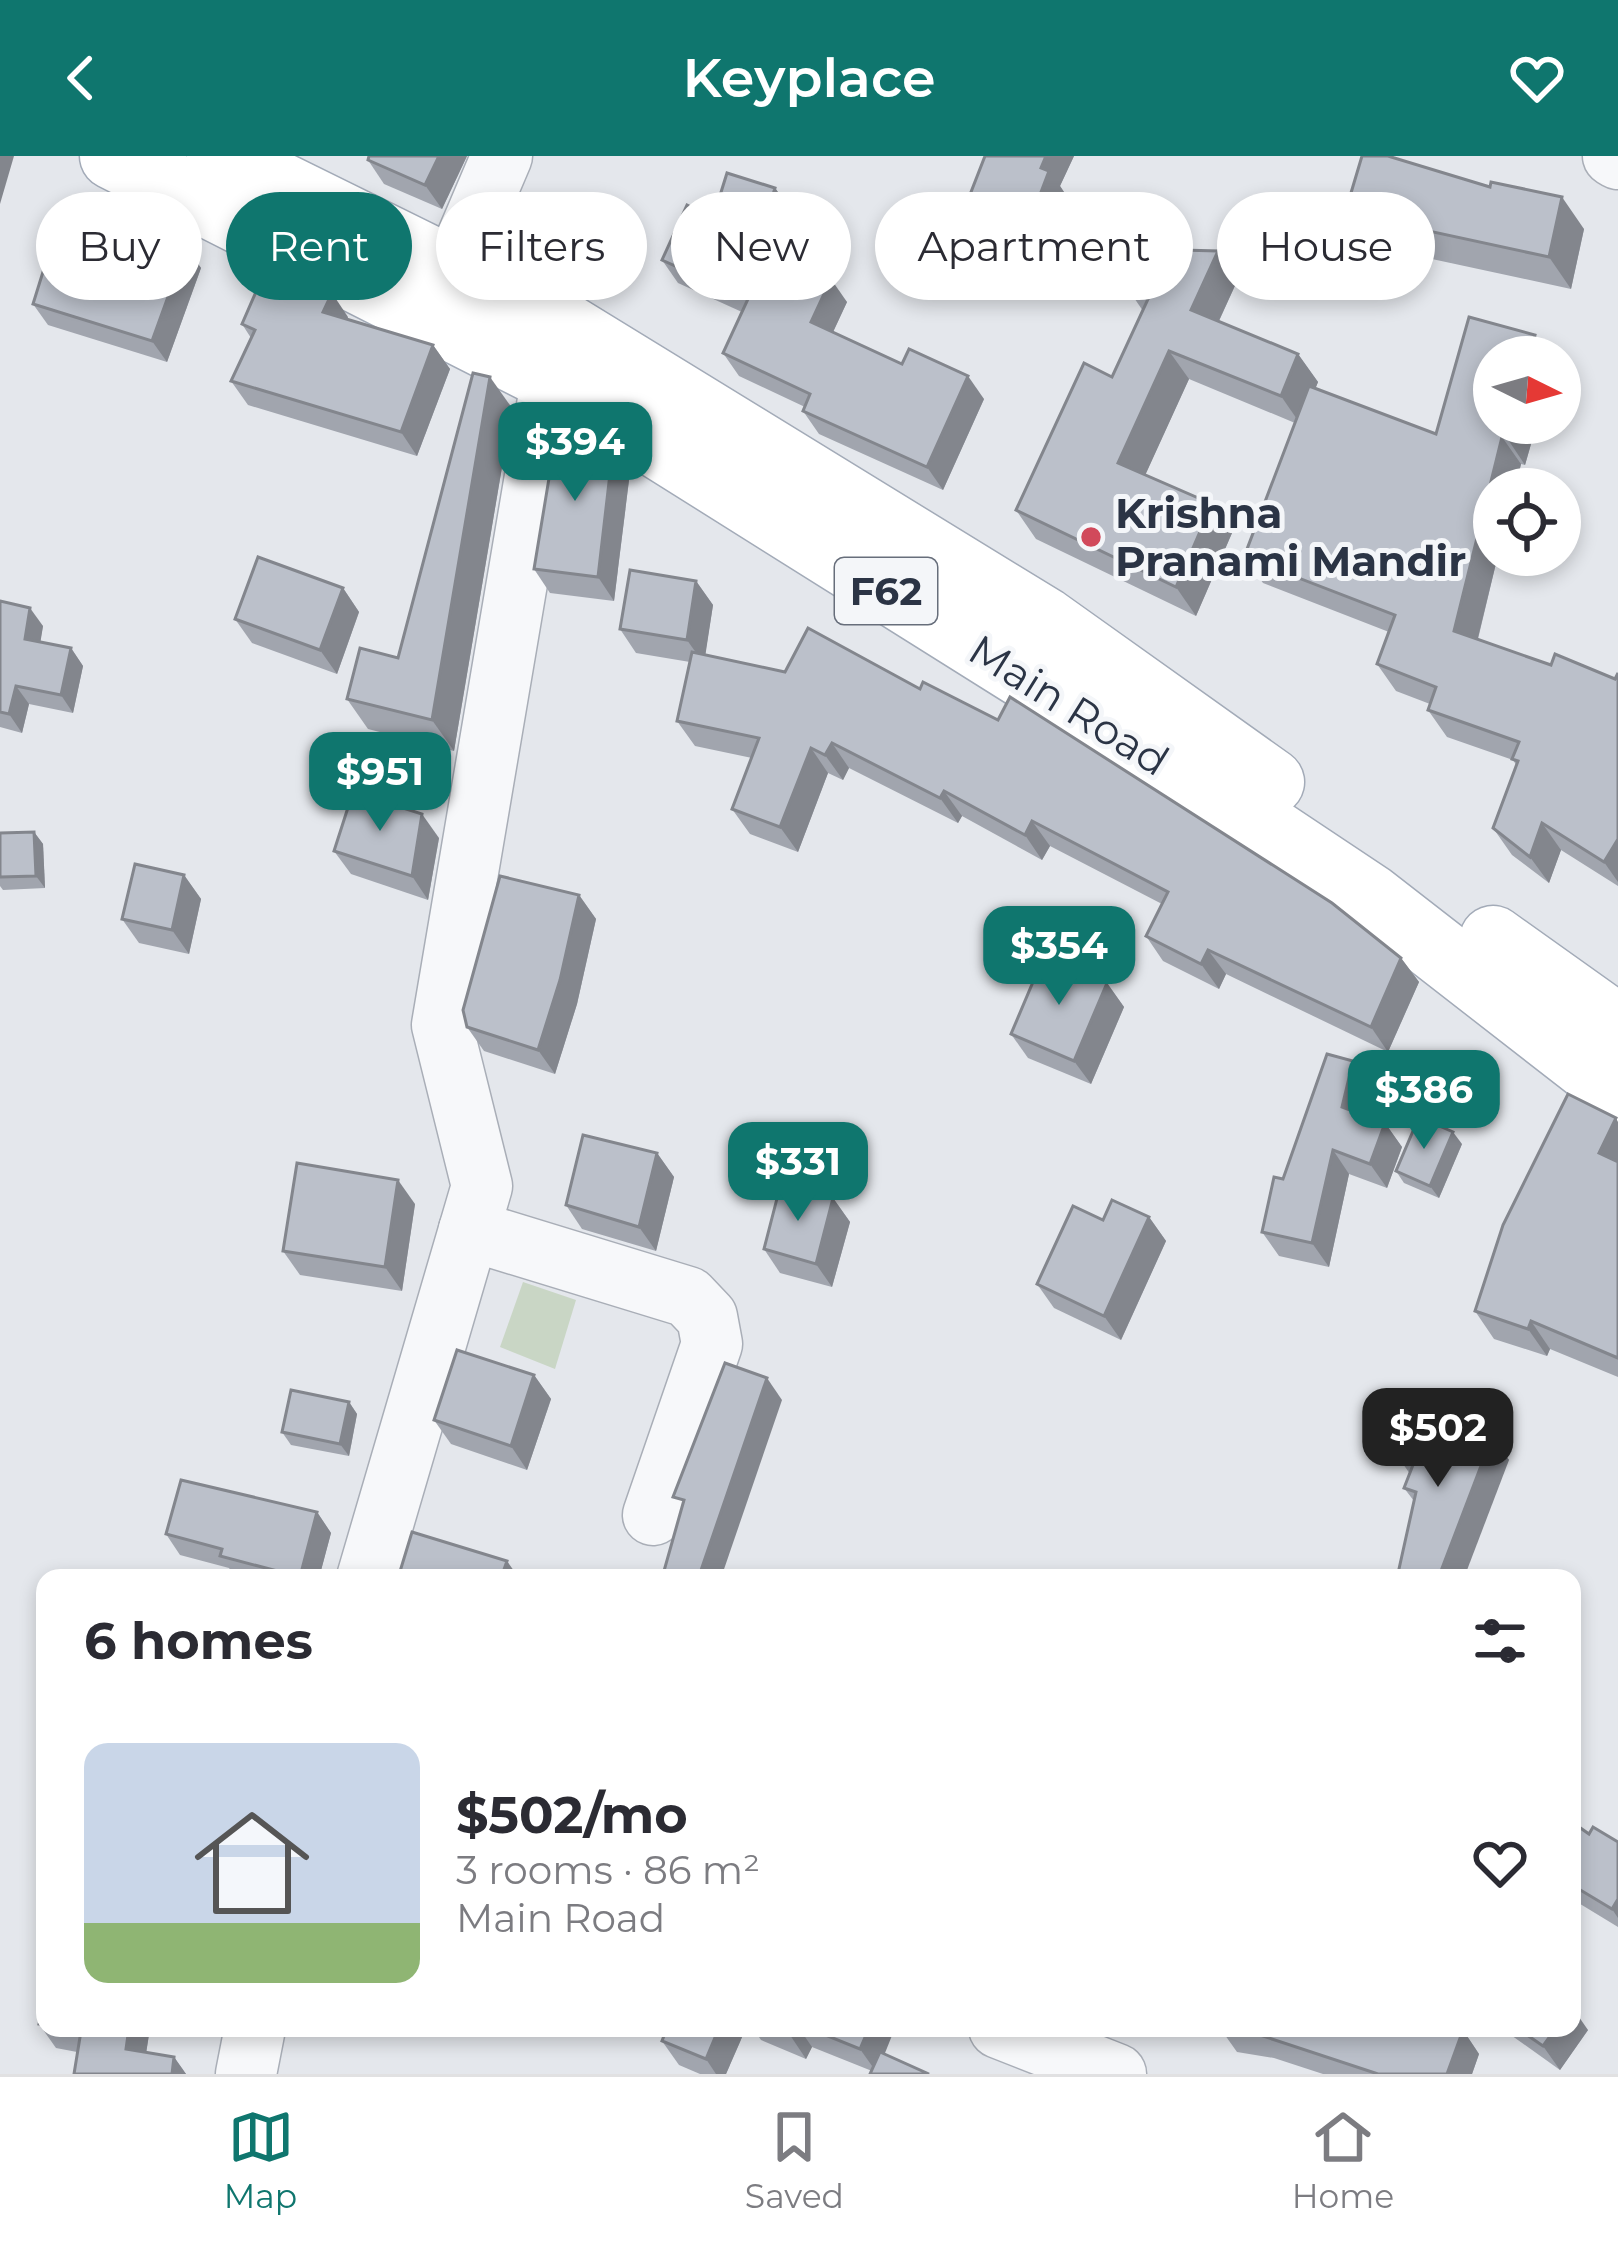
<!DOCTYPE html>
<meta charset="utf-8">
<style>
:root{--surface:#fff;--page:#f2f2f3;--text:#2b2b33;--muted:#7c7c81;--line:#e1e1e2;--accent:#0f766e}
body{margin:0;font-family:Montserrat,sans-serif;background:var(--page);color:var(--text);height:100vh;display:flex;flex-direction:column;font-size:45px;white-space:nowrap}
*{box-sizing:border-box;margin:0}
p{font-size:39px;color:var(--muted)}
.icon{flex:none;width:66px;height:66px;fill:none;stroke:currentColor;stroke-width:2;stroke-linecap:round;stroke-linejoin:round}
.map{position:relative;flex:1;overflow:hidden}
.drawer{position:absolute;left:36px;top:1413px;width:1545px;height:468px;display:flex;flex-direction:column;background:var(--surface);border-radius:24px;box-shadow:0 6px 18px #0003}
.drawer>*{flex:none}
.top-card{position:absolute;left:36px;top:36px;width:1548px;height:108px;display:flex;gap:24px}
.needle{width:78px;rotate:95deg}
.buttons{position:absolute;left:1473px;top:180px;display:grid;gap:24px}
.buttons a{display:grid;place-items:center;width:108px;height:108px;border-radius:50%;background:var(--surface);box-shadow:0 6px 18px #0003;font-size:60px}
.price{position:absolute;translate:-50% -102px;padding:0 27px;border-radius:24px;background:var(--accent);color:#fff;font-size:39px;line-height:78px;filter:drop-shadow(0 3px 6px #0008)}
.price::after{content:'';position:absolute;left:50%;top:72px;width:36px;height:27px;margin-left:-18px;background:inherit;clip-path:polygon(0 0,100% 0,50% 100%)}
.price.on{background:#222;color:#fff}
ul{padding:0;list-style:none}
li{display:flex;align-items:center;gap:36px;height:300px;padding:0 48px}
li+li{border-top:3px solid var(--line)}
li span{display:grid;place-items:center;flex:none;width:336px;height:240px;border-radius:24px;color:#555}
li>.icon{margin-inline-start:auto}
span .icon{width:144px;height:144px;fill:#fffc;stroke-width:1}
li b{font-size:51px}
h2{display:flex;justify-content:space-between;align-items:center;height:144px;padding:0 48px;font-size:51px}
.chip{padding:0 42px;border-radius:54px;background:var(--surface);box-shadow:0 6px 18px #0003;font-size:42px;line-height:108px}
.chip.on{background:var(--accent);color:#fff}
header{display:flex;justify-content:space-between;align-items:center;height:156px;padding:0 48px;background:var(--accent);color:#fff;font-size:54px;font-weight:600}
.menu{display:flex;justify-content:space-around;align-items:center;height:168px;border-top:3px solid var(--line);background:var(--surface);font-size:33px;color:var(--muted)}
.menu a{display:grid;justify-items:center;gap:6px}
.menu .on{color:var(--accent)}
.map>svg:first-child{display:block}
.green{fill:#c9d6c5}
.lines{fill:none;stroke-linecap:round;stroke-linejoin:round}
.minor-casing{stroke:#a9aeb7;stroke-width:63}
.major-casing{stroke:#a3abb8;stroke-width:69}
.minor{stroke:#f7f8fa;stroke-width:60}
.major{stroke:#fff;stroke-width:66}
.wall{fill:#a1a5ae}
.shaded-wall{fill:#83868d}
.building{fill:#bbc0ca;stroke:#83868d;stroke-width:3}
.poi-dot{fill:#d1495b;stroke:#f4f6f9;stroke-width:4.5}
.labels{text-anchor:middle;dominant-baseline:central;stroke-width:10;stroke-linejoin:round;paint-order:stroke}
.shield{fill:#f4f6f9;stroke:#676e7b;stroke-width:3}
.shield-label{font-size:39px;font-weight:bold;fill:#2b3445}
.poi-label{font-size:42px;font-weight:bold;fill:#2b3445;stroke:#f4f6f9;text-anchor:start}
.street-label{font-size:42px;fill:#2b3445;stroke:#f4f6f9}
</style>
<header><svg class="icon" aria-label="back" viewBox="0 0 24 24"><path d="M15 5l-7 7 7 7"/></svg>Keyplace<svg class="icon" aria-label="heart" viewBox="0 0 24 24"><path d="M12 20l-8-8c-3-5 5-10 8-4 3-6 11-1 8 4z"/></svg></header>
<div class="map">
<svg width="1618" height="1918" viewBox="0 0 1618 1918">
<rect width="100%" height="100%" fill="#e4e7ec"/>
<polygon class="green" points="523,1126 576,1144 555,1213 500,1191"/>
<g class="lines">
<g class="minor-casing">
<g id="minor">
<polyline points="1613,0 1618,3"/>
<polyline points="453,115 502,0"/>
<polyline points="469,1074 688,1141 707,1161 712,1188 653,1359"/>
<polyline points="367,1422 482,1030 442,869 559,179"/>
<polyline points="999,1872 1116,1918"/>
<polyline points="246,1918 255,1872"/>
</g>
</g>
<g class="major-casing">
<g id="major">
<polyline points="113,0 551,222 1236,652 1371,742 1618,934"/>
<polyline points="220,0 561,168 1045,465 1271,626"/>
<polyline points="1493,783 1618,872"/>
</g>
</g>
<use href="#minor" class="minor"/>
<use href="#major" class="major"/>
</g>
<g class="wall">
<polygon points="369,0 467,0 442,53 384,28 368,4"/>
<polygon points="985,0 1074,0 1060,30 1066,39 1044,97 983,73 966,49"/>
<polygon points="1490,31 1584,73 1571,133 1367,89 1345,57"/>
<polygon points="775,32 792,55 777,99 847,146 833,176 902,208 984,243 943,334 819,278 803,255 805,251 739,220 723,197 742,156 678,127 662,104 713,62"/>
<polygon points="128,79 186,91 201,112 167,206 48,169 33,148"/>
<polygon points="1238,123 1219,165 1298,198 1318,226 1315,233 1436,278 1537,267 1525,309 1521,308 1515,333 1494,333 1498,399 1478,483 1551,509 1615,523 1618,517 1618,730 1561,694 1549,727 1512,699 1493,672 1517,610 1513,604 1447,581 1428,554 1430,548 1396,535 1377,508 1389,476 1263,427 1244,401 1295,267 1189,223 1145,319 1232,377 1196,460 1036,383 1016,354 1112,221 1143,155 1126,130"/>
<polygon points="348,161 347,164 433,189 450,213 417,300 248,249 231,225 251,182 242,168"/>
<polygon points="512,252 454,595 368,573 347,543 398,502"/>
<polygon points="630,316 614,445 550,437 534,413"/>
<polygon points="696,425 713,449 705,499 1401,802 1419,826 1388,896 1226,818 1219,833 1163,805 1146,780 1162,748 1050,690 1042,704 962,660 958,667 849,612 843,624 828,617 798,696 750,678 732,653 752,602 695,590 677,565 690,506 636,497 620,473"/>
<polygon points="343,432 359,456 337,518 252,487 235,463"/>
<polygon points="0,445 43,470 40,486 71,492 83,510 73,557 29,548 22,577 0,571"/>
<polygon points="34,676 43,688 45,732 3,734 0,730 0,677"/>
<polygon points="439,682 428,744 351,718 334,695"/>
<polygon points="184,719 201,743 189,798 139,787 122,763"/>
<polygon points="579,739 596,763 577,848 555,918 484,895 467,871"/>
<polygon points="1107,827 1124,851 1091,928 1028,902 1011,878"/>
<polygon points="1353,905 1369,929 1363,959 1385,967 1402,991 1387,1032 1349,1018 1329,1111 1279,1100 1262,1076 1283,1023"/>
<polygon points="1618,966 1618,1221 1550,1193 1547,1200 1494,1183 1475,1155"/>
<polygon points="1462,988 1439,1042 1404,1027 1396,1015"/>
<polygon points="657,997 674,1021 656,1095 582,1073 566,1049"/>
<polygon points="833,1042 850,1066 832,1131 780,1117 764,1093"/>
<polygon points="415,1048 402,1135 300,1119 283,1095"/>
<polygon points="1149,1061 1166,1085 1121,1184 1054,1152 1037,1128 1103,1064"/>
<polygon points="534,1219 551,1243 527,1314 451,1288 434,1264"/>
<polygon points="349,1246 357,1258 349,1300 291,1289 282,1276"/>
<polygon points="1492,1281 1509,1304 1414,1345 1404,1332 1410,1318 1401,1305"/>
<polygon points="317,1356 331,1377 319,1422 242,1422 234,1420 229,1412 180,1399 166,1378"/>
<polygon points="1572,1666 1589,1678 1618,1686 1618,1771 1572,1743"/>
<polygon points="45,1842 45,1872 150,1872 146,1897 174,1901 186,1918 74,1918 77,1896 56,1892 39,1868"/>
<polygon points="667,1872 746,1872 726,1918 700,1918 679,1909 662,1885"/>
<polygon points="753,1872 895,1872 872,1915 812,1891 806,1903 761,1884"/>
<polygon points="1220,1872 1463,1874 1479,1898 1472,1918 1323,1918 1274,1902 1237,1896"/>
<polygon points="1501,1872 1572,1872 1588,1874 1560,1914"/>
</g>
<g class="shaded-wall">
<polygon points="0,0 14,0 0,48"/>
<polygon points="439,0 467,0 442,53 425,29"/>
<polygon points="1046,0 1074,0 1060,30 1066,39 1044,97 1027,73 1041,12"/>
<polygon points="775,32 792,55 773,112 757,89"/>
<polygon points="1562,41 1584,73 1571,133 1549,101"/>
<polygon points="186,91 201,112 167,206 152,185"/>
<polygon points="1218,95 1238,123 1211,182 1191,154"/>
<polygon points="831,123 847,146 827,189 811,166"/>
<polygon points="332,137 348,161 340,180 323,156"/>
<polygon points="1535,179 1550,201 1529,201"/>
<polygon points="433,189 450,213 417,300 401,276"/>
<polygon points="1169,195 1189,223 1138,335 1118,307"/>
<polygon points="1298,198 1318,226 1301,269 1281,240"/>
<polygon points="968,220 984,243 943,334 927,311"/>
<polygon points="490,221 512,252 454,595 432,564"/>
<polygon points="1511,267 1537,267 1525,309 1507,282"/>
<polygon points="1502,281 1521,308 1515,333 1494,333 1494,399 1498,399 1473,502 1454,475"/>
<polygon points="613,292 630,316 614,445 598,421"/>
<polygon points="1212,348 1232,377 1196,460 1176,431"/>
<polygon points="696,425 713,449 704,508 687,484"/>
<polygon points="343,432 359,456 337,518 320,494"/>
<polygon points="30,452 43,470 38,501 25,483"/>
<polygon points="71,492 83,510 73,557 61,539"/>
<polygon points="16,530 29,548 22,577 9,558"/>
<polygon points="832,587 849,612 843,624 825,599"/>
<polygon points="811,592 828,617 798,696 780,671"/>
<polygon points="944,635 962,660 958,667 940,642"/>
<polygon points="422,658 439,682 428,744 412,720"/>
<polygon points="1032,665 1050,690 1042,704 1025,679"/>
<polygon points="1542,667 1561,694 1549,727 1530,701"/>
<polygon points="34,676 43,688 45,732 36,720"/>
<polygon points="1618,683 1618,726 1604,706"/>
<polygon points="184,719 201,743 189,798 172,774"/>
<polygon points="579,739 596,763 577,848 555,918 538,894"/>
<polygon points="1208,794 1226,818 1219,833 1201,808"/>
<polygon points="1401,802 1419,826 1388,896 1371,871"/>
<polygon points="1107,827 1124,851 1091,928 1074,905"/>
<polygon points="1353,905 1369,929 1359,975 1342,951"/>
<polygon points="1616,962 1618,966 1618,1024 1599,997"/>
<polygon points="1385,967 1402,991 1387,1032 1370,1008"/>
<polygon points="1453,976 1462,988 1439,1042 1430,1030"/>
<polygon points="1333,994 1349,1018 1329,1111 1312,1087"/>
<polygon points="657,997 674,1021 656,1095 639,1071"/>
<polygon points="398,1024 415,1048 402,1135 385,1111"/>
<polygon points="833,1042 850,1066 832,1131 816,1108"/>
<polygon points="1149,1061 1166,1085 1121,1184 1104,1160"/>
<polygon points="1531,1165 1550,1193 1547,1200 1528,1173"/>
<polygon points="534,1219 551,1243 527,1314 511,1290"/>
<polygon points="767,1222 782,1244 721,1422 700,1422 699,1420"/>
<polygon points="349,1246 357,1258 349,1300 340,1288"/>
<polygon points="1492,1281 1509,1304 1464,1422 1446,1422 1441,1415"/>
<polygon points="317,1356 331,1377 319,1422 301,1422"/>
<polygon points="507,1405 519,1422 501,1422"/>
<polygon points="1618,1743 1618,1762 1612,1753"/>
<polygon points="1572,1851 1588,1874 1560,1914 1543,1890 1556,1872 1572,1872"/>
<polygon points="129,1872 150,1872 143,1917 126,1893"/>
<polygon points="719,1872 746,1872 726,1918 716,1918 706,1903"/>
<polygon points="793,1872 799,1872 812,1891 806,1903 790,1879"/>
<polygon points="869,1872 895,1872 877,1917 860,1893"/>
<polygon points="1463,1874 1479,1898 1472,1918 1447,1918"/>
<polygon points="174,1901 186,1918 172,1918"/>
</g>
<g class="building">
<polygon points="369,0 439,0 425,29 368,4"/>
<polygon points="985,0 1046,0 1041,12 1049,15 1027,73 966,49"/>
<polygon points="1362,0 1388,0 1490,31 1491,26 1562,41 1549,101 1345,57"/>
<polygon points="727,17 775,32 757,89 831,123 811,166 902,208 909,193 968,220 927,311 803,255 810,238 723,197 748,143 662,104 687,49 713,62"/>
<polygon points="61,58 128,79 130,73 186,91 152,185 33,148"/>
<polygon points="1141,93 1218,95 1191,154 1298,198 1281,240 1169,195 1118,307 1212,348 1176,431 1016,354 1084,207 1112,221 1149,141 1126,130"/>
<polygon points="269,106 332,137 323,156 433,189 401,276 231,225 255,174 242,168"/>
<polygon points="1469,161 1535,179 1529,201 1494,201 1494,267 1511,267 1507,282 1502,281 1454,475 1551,509 1555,498 1615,523 1618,517 1618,683 1604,706 1542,667 1530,701 1493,672 1518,605 1512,603 1519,586 1428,554 1436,531 1377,508 1395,459 1244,401 1309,230 1436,278"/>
<polygon points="473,217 490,221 432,564 347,543 360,492 398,502"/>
<polygon points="558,268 579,271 613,292 598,421 534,413"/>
<polygon points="258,401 343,432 320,494 235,463"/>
<polygon points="630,414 696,425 687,484 620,473"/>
<polygon points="0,445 30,452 25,483 71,492 61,539 16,530 9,558 0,556"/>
<polygon points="808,472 920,533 923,526 998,564 1010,541 1332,747 1401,802 1371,871 1208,794 1201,808 1146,780 1168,736 1032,665 1025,679 944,635 940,642 832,587 825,599 811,592 780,671 732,653 759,582 677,565 692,496 785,516"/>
<polygon points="353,636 422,658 412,720 334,695"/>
<polygon points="34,676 36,720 0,721 0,677"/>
<polygon points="135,708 184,719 172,774 122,763"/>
<polygon points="500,720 579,739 560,824 538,894 467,871 463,854"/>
<polygon points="1044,800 1107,827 1074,905 1011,878"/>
<polygon points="1327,898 1353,905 1342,951 1385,967 1370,1008 1333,994 1312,1087 1262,1076 1274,1021 1283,1023"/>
<polygon points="1568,938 1616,962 1599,997 1618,1006 1618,1202 1531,1165 1528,1173 1475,1155 1503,1069"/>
<polygon points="1419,961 1453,976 1430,1030 1396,1015"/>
<polygon points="583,979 657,997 639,1071 566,1049"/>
<polygon points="297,1007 398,1024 385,1111 283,1095"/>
<polygon points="781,1027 833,1042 816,1108 764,1093"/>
<polygon points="1112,1044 1149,1061 1104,1160 1037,1128 1073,1050 1103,1064"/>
<polygon points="457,1194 534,1219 511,1290 434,1264"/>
<polygon points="725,1207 767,1222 699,1420 705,1422 662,1422 684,1344 673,1341"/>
<polygon points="291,1234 349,1246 340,1288 282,1276"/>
<polygon points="1421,1253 1492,1281 1441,1415 1450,1417 1449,1422 1397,1422 1416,1336 1404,1332 1413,1309 1401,1305"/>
<polygon points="181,1324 317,1356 300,1421 220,1400 222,1393 166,1378"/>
<polygon points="412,1376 507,1405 501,1422 398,1422"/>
<polygon points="1572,1666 1589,1678 1593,1671 1618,1686 1618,1743 1612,1753 1572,1729"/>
<polygon points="45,1842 45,1869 39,1868"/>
<polygon points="61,1872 129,1872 126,1893 174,1901 172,1918 74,1918 81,1875"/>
<polygon points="667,1872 719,1872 706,1903 662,1885"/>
<polygon points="773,1872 793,1872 790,1879"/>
<polygon points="808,1872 869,1872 860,1893"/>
<polygon points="1221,1872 1456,1872 1463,1874 1447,1918 1378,1918 1257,1878"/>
<polygon points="1517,1872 1556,1872 1543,1890"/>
<polygon points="880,1896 929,1918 870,1918"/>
</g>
<circle class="poi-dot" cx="1091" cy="381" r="12"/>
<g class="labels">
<rect class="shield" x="835" y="402" width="102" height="66" rx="9"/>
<g class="shield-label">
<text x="886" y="435">F62</text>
</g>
<g class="poi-label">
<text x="1115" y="357">Krishna<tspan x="1115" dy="48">Pranami Mandir</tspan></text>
</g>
<g class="street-label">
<text transform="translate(1069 549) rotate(32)">Main Road</text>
</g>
</g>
</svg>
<div class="buttons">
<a><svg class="needle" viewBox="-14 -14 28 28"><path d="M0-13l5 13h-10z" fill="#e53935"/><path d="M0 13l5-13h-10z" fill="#7c7c81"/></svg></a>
<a><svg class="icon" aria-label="locate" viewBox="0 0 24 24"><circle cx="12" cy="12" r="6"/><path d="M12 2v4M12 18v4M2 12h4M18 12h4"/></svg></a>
</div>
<b class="price" style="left:575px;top:348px">$394</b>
<b class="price" style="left:380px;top:678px">$951</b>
<b class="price" style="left:1059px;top:852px">$354</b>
<b class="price" style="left:1424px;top:996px">$386</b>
<b class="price" style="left:798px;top:1068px">$331</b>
<b class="price on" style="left:1438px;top:1334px">$502</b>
<div class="top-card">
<a class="chip">Buy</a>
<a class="chip on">Rent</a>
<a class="chip">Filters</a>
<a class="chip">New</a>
<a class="chip">Apartment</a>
<a class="chip">House</a>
</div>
<section class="drawer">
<h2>6 homes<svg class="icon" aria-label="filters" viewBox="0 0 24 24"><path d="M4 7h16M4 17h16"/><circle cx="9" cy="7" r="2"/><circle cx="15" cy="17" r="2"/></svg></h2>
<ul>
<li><span style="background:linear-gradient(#c9d6e8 75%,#8fb573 0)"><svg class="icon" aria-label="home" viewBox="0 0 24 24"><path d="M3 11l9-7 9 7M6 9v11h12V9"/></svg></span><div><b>$502/mo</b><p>3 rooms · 86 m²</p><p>Main Road</p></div><svg class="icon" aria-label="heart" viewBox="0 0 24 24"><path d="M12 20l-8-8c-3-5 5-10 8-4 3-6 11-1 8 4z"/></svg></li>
</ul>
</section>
</div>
<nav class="menu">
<a class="on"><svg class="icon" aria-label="map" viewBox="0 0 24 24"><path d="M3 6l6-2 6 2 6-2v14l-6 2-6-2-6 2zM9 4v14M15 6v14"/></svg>Map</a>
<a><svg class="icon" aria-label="saved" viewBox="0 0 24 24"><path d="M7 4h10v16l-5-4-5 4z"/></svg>Saved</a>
<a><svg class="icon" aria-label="home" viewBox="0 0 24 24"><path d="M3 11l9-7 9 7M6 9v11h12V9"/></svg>Home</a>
</nav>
